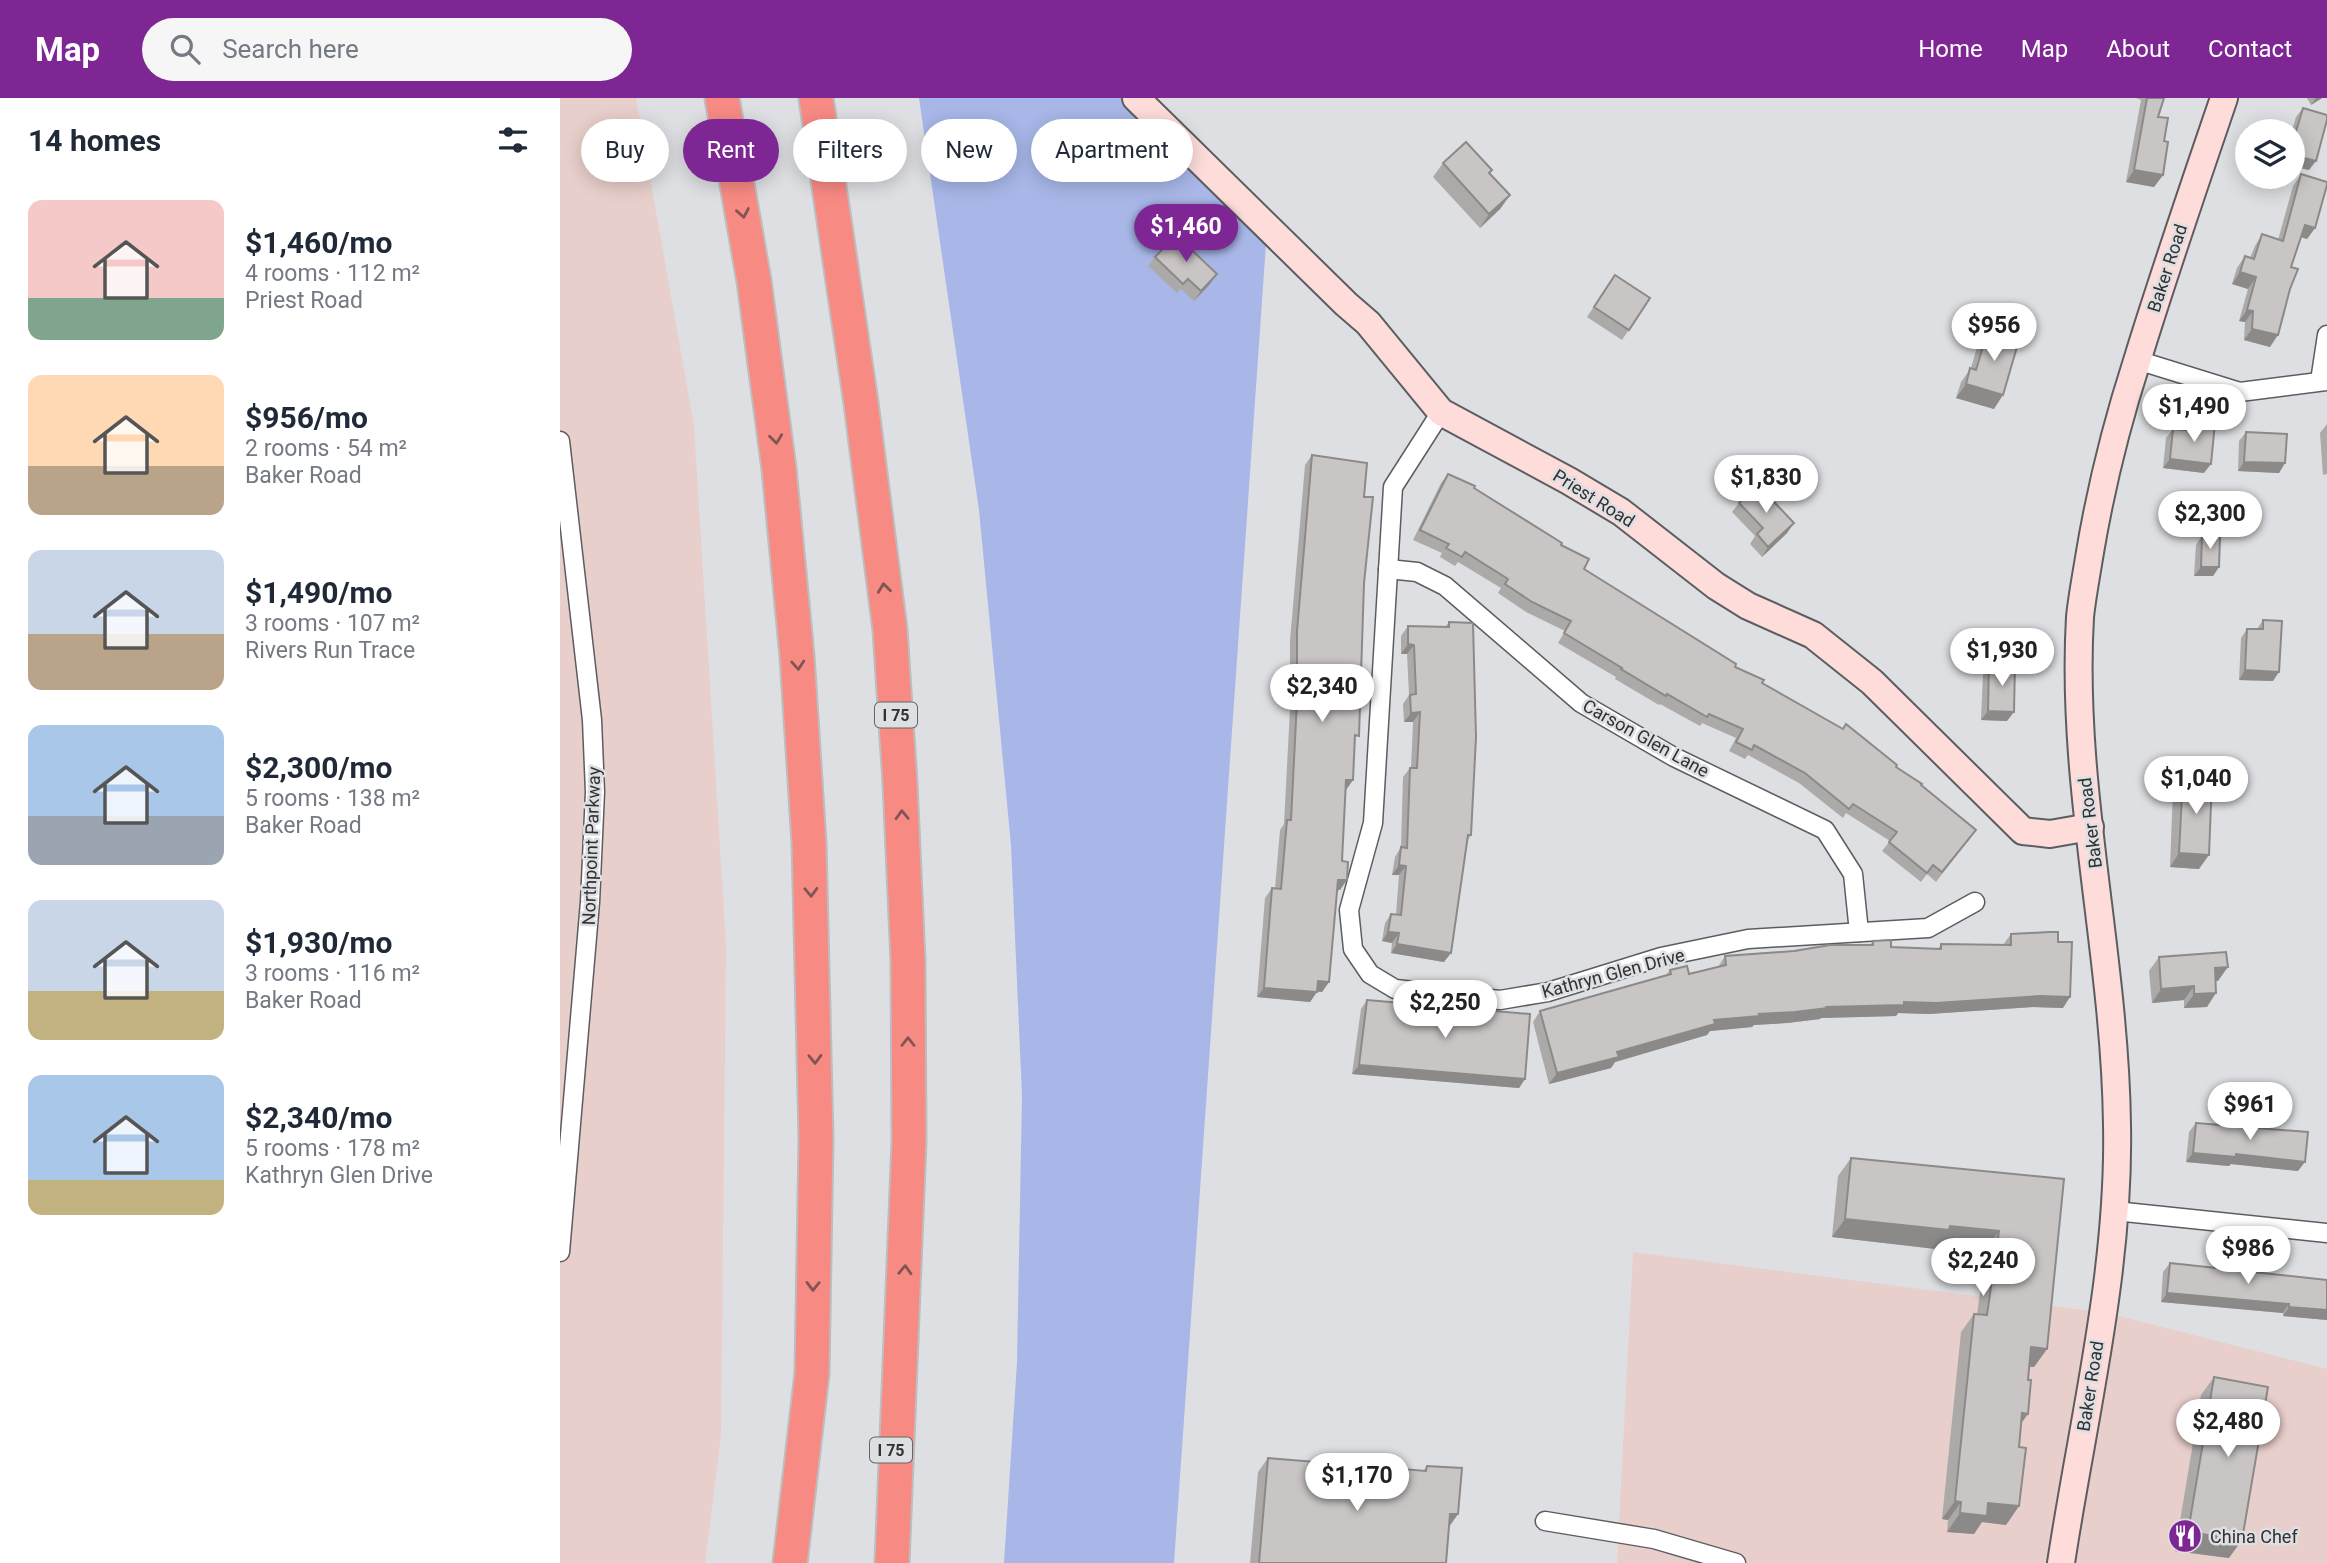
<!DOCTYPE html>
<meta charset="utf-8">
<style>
:root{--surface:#fff;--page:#f6f6f7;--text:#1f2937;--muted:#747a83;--accent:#7e2694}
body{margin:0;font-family:Roboto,sans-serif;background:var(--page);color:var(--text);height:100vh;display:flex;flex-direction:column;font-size:26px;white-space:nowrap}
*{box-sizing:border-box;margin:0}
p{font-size:23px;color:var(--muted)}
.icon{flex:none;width:38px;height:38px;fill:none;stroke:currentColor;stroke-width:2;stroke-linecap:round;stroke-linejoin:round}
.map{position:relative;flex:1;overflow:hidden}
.sheet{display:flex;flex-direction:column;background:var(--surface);width:560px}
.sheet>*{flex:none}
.banner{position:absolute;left:21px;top:21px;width:665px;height:63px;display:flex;gap:14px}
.fabs{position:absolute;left:1675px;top:21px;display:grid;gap:14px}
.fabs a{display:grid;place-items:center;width:70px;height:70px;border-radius:50%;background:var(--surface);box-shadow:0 4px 18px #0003;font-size:35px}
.price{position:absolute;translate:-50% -60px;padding:0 16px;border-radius:24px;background:#fff;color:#222;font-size:23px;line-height:46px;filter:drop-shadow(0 2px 4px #0008)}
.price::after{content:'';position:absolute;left:50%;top:42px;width:21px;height:16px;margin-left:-10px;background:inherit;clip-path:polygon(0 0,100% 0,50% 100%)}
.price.current{background:var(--accent);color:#fff}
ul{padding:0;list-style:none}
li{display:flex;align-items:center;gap:21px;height:175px;padding:0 28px}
li span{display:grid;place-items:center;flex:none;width:196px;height:140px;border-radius:14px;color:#555}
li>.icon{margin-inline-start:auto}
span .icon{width:84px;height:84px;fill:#fffc;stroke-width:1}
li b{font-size:30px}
h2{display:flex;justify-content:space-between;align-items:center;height:84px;padding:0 28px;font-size:30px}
.chip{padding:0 24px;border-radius:32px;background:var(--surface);box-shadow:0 4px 18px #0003;font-size:24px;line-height:63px}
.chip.current{background:var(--accent);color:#fff}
header{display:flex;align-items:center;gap:42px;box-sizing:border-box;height:98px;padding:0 35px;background:var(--accent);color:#fff}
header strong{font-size:33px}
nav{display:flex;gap:38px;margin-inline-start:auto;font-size:24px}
.search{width:490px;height:63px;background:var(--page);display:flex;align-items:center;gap:18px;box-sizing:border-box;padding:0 24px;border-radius:38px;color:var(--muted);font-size:26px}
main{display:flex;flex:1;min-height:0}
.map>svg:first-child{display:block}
.commercial{fill:#e9cfcb}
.green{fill:#a8b7e8}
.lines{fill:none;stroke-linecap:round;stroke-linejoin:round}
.street-casing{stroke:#5c5d60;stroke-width:21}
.secondary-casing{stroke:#5c5d60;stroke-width:30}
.highway-casing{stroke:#bdbdbd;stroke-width:37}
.street{stroke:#fff;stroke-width:18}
.secondary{stroke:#fddcda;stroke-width:26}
.highway{stroke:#f88a84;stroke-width:33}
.wall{fill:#aca9a9}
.shaded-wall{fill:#8c8a89}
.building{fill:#c8c5c4;stroke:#8c8a89;stroke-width:2}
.oneway{stroke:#815553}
.labels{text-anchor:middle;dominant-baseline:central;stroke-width:5;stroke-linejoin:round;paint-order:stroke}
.shield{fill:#dedfe2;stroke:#656567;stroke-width:2}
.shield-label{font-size:16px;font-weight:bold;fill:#313132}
.street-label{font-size:18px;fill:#313132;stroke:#dedfe2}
.poi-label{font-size:18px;fill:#313132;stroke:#dedfe2;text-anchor:start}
</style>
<header>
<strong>Map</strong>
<div class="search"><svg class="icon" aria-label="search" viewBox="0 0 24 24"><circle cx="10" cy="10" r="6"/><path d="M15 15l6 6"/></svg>Search here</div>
<nav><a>Home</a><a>Map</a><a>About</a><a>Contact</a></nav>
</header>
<main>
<section class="sheet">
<h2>14 homes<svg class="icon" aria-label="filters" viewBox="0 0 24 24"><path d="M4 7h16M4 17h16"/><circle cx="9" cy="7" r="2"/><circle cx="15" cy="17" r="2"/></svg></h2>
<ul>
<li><span style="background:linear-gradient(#f6c9c9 70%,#7fa58c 0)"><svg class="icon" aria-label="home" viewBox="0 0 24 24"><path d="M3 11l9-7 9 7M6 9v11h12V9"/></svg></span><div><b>$1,460/mo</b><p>4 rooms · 112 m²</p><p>Priest Road</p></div></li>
<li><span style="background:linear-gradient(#ffd9b3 65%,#b9a48a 0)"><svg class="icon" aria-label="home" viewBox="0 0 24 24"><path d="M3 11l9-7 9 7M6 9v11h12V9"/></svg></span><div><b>$956/mo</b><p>2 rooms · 54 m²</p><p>Baker Road</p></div></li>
<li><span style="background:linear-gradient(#c9d6e8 60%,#b9a48a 0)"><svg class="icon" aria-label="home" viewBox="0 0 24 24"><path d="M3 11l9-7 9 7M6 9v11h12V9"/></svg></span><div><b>$1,490/mo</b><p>3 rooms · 107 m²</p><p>Rivers Run Trace</p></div></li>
<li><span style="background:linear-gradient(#a9c7e8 65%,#9aa5b1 0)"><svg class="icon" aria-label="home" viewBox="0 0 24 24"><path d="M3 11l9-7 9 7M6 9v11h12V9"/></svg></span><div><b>$2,300/mo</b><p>5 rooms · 138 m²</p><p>Baker Road</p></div></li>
<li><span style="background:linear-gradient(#c9d6e8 65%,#c2b280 0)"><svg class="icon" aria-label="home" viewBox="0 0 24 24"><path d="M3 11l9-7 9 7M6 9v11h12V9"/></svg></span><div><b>$1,930/mo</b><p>3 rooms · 116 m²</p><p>Baker Road</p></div></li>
<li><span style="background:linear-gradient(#a9c7e8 75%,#c2b280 0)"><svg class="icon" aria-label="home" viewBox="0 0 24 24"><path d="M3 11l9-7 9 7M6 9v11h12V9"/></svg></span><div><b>$2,340/mo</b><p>5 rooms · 178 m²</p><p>Kathryn Glen Drive</p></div></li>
</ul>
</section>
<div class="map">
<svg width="1767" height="1465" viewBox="0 0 1767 1465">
<rect width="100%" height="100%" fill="#dedfe2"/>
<g class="commercial">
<polygon points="0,0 76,0 134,328 166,847 161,1337 145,1465 0,1465"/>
<polygon points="1073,1154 1547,1215 1767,1271 1767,1465 1057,1465"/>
</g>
<polygon class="green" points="359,0 574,0 708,117 614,1465 444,1465 457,1264 462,998 451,747 419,412"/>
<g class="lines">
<g class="street-casing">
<g id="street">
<polyline points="1577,262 1680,294 1767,283"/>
<polyline points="1760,283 1767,237"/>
<polyline points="881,314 833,389 813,725 789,812 793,851 810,876 835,891 940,902 988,894 1101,859 1188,841 1368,830 1415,804"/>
<polyline points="0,343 32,622 35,694 30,804 0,1154"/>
<polyline points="828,471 857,474 885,488 1021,605 1114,659 1265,732 1293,776 1299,834"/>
<polyline points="1555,1113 1767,1135"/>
<polyline points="985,1423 1094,1441 1176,1465"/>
</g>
</g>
<g class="secondary-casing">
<g id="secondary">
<polyline points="576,0 786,206 808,225 881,314 1009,383 1061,414 1156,488 1188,508 1253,537 1312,584 1463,733 1490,736 1530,729"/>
<path d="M1501,1465c22,-145 59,-291 56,-438 -2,-170 -47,-338 -37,-508 2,-20 6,-40 9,-59 11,-67 27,-132 48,-197 27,-88 57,-175 87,-263"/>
</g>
</g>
<g class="highway-casing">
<g id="highway">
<polyline points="162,0 194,183 219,371 237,558 249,745 256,1041 252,1275 230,1465"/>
<polyline points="256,0 301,305 330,532 340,685 348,863 349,1043 332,1465"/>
</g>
</g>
<use href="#street" class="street"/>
<use href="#secondary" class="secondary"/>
<use href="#highway" class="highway"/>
</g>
<g class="wall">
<polygon points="1576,0 1604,0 1598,19 1604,43 1603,77 1594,89 1566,84 1581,2"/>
<polygon points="1747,0 1762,0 1751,7"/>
<polygon points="1743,10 1749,72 1732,68 1732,33 1736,19"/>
<polygon points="883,65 930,75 950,97 940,111 920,130 873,79"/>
<polygon points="1741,76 1755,130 1747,141 1741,139 1731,169 1730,191 1710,249 1684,242 1685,224 1679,223 1688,191 1672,186 1677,170 1685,158 1690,160 1695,148 1702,136 1718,142 1733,88"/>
<polygon points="595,159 650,186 634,203 621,191 617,195 588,168"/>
<polygon points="1055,177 1090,200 1062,242 1027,219"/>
<polygon points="1428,232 1434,311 1396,300 1401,284 1411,270 1418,246"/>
<polygon points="1638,323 1644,375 1603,370 1606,340 1613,331 1631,333"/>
<polygon points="1767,326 1767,376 1763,377 1760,335"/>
<polygon points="1686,334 1725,365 1719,375 1678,373 1679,343"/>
<polygon points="752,357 804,399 804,485 795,644 786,692 780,792 777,792 769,884 762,894 757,893 750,904 697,899 705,800 712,790 715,790 720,732 724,726 730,611 730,543 745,367"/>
<polygon points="888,376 914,390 1001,447 1024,471 1175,569 1336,669 1361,687 1416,732 1376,784 1367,776 1361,784 1322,753 1330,743 1286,715 1283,720 1239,685 1188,657 1185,661 1169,653 1176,640 1142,625 1140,628 1100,606 1099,607 1055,581 1056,579 998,545 1005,533 966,514 938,495 941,490 898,464 895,468 880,459 882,455 853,442 881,385"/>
<polygon points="1179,405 1234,425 1227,435 1202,459 1190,446 1195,438 1172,414"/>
<polygon points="1642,438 1659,469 1653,478 1634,478 1636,447"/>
<polygon points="1703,522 1713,583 1679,582 1681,540 1687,531 1697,531"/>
<polygon points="889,524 911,737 907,743 884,864 831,855 832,845 822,843 825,825 831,816 836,816 839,777 832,777 835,759 841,749 843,679 850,670 851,670 853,624 844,624 843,606 849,597 847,556 841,556 841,538 848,528 885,529"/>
<polygon points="1429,565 1447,623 1421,622 1423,575"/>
<polygon points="1623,678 1639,771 1610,769 1613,692"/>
<polygon points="1451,836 1498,844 1503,910 1473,909 1369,916 1338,915 1336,918 1261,920 1260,921 1227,925 1194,927 1192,929 1150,933 1147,937 1055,964 1051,970 989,986 973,924 980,913 1106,877 1110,872 1129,876 1158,869 1165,858 1310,847 1313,843 1331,849 1378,851 1381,846 1443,847"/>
<polygon points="1599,859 1658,883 1656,883 1647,909 1624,910 1624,902 1592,905 1589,873"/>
<polygon points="807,902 965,981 959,990 792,976 801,911"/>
<polygon points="1636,1025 1738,1073 1671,1066 1669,1068 1626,1064 1629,1034"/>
<polygon points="1291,1060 1504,1081 1487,1251 1474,1269 1469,1269 1459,1349 1459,1408 1446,1427 1422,1424 1414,1436 1387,1434 1388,1422 1382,1421 1401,1234 1414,1216 1417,1216 1426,1152 1379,1147 1376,1151 1272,1139 1278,1078"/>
<polygon points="1610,1165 1767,1182 1767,1222 1723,1218 1723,1215 1601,1204 1603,1174"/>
<polygon points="1654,1279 1669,1460 1615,1453 1641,1297"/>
<polygon points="708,1360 863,1373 867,1368 898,1416 889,1429 886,1465 690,1465 698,1374"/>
</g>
<g class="shaded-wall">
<polygon points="1756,0 1762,0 1751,7"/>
<polygon points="1732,57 1756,63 1749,72 1732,68"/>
<polygon points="1574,72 1603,77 1594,89 1566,84"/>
<polygon points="950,97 940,111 920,130 929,116"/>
<polygon points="1745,127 1755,130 1747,141 1737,138"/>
<polygon points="1680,174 1696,179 1688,191 1672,186"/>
<polygon points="657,176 650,186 634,203 641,193"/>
<polygon points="1687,212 1693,213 1685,224 1679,223"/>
<polygon points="1692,231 1718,237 1710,249 1684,242"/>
<polygon points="1406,286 1443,297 1434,311 1396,300"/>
<polygon points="1610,361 1651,366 1644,375 1603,370"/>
<polygon points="1684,364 1725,365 1719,375 1678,373"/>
<polygon points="1234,425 1227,435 1202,459 1208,449"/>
<polygon points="1641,469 1659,469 1653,478 1634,478"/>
<polygon points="848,546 854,547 847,556 841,556"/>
<polygon points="1685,572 1719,574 1713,583 1679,582"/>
<polygon points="1428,613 1454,614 1447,623 1421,622"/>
<polygon points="860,614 853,624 844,624 851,615"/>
<polygon points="786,682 793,682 786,692"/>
<polygon points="1619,755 1649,757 1639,771 1610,769"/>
<polygon points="839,767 846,768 839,777 832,777"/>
<polygon points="778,782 787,782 780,792 771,792"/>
<polygon points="828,834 839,835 832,845 822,843"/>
<polygon points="837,846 891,855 884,864 831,855"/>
<polygon points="1668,869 1658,883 1645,884 1655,870"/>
<polygon points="758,883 769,884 762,894 751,893"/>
<polygon points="1634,888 1624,902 1592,905 1601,891"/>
<polygon points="704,890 757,894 750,904 697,899"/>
<polygon points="1656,895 1647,909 1624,910 1634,896"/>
<polygon points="1480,898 1510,899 1503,910 1473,909 1369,916 1338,915 1336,918 1261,920 1260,921 1227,925 1194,927 1192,929 1150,933 1147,937 1055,964 1051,970 989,986 997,975 1154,922 1199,916 1267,909"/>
<polygon points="799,967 965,981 959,990 792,976"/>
<polygon points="1633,1055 1676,1056 1745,1064 1738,1073 1671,1066 1669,1068 1626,1064"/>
<polygon points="1285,1121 1390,1128 1439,1133 1426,1152 1379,1147 1376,1151 1272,1139"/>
<polygon points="1607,1195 1729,1206 1723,1215 1601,1204"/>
<polygon points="1729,1209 1767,1212 1767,1222 1723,1218"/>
<polygon points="1471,1249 1487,1251 1474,1269 1458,1268"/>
<polygon points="1462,1315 1468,1316 1455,1334"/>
<polygon points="1395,1403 1401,1404 1388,1422 1382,1421"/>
<polygon points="1428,1405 1459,1408 1446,1427 1422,1424 1414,1436 1387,1434 1400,1415"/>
<polygon points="890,1416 898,1416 888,1430"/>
<polygon points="1628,1434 1682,1442 1669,1460 1615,1453"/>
</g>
<g class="building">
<polygon points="1587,0 1604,0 1598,19 1608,20 1604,43 1608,44 1603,77 1574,72"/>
<polygon points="1743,10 1767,17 1767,22 1756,63 1732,57 1732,47"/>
<polygon points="906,44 932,72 929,75 950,97 929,116 883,65"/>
<polygon points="1741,76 1767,84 1767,87 1755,130 1745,127 1731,169 1738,171 1730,191 1718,237 1692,231 1693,213 1687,212 1696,179 1680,174 1685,158 1694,161 1702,136 1723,143"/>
<polygon points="616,137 657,176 641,193 628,181 623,186 595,159"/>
<polygon points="1055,177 1090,200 1069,232 1034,209"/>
<polygon points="1428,232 1459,242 1443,297 1406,286 1410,270 1416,272"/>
<polygon points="1638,323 1655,325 1651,366 1610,361 1613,331 1636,333"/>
<polygon points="1686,334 1727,336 1725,365 1684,364"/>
<polygon points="752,357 807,365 804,399 813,399 804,485 799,638 795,637 793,682 786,682 782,763 788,764 787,782 778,782 769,884 758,883 757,894 704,890 712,790 721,791 727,722 731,722 737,602 737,533"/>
<polygon points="888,376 915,388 914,390 1002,445 1001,447 1029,461 1024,471 1176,566 1175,569 1204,582 1202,585 1283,631 1286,626 1337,667 1336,669 1362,686 1361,687 1416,732 1382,774 1373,767 1367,775 1329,744 1337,734 1293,706 1289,711 1245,675 1194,647 1192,652 1176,644 1183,631 1149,616 1147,619 1107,596 1106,598 1061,571 1062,570 1004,535 1011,523 972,504 945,486 948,481 905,454 902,459 886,450 889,446 860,432"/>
<polygon points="1198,387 1234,425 1208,449 1197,436 1203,430 1179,405"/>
<polygon points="1642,438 1660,438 1659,469 1641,469"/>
<polygon points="1703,522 1722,523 1719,574 1685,572 1687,531 1703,531"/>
<polygon points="889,524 913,525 916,639 911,737 908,737 891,855 837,846 839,835 828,834 831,816 841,817 846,768 839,767 841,749 847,750 850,670 857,670 860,614 851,615 850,597 856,596 854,547 848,546 848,528 889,529"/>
<polygon points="1429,565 1455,566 1454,614 1428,613"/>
<polygon points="1623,678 1652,680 1649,757 1619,755"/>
<polygon points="1489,834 1498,834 1498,844 1512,844 1510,899 1480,898 1376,905 1344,904 1344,907 1267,909 1268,910 1235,914 1199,916 1200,918 1154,922 1155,926 1057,954 1059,959 997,975 980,913 1111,876 1110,872 1127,868 1129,876 1166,867 1165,858 1234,853 1270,847 1313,847 1313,843 1331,842 1331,849 1381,851 1381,846 1451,847 1451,836"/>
<polygon points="1666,854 1668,869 1655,870 1656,895 1634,896 1634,888 1601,891 1599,859"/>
<polygon points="807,902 970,916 965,981 799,967"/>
<polygon points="1636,1025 1748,1034 1745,1064 1676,1056 1676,1059 1633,1055"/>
<polygon points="1291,1060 1504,1081 1487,1251 1471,1249 1468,1282 1471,1282 1468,1316 1462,1315 1459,1349 1466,1350 1459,1408 1428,1405 1427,1418 1400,1415 1401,1404 1395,1403 1414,1216 1427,1217 1439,1133 1390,1128 1389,1132 1285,1121"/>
<polygon points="1610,1165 1767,1182 1767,1212 1729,1209 1729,1206 1607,1195"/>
<polygon points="1654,1279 1708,1289 1682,1442 1628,1434"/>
<polygon points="708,1360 866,1373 867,1368 902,1370 898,1416 890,1416 886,1465 699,1465"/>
</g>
<defs><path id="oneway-chevron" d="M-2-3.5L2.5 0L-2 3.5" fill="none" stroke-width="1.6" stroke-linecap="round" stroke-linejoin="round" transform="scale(1.75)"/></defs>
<g class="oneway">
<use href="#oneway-chevron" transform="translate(183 115) rotate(80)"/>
<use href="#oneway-chevron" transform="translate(216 341) rotate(83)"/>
<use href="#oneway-chevron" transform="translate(324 490) rotate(-97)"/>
<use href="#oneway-chevron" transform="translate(238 567) rotate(86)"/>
<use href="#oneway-chevron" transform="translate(342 717) rotate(-92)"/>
<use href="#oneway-chevron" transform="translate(251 794) rotate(88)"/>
<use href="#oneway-chevron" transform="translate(348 944) rotate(-90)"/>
<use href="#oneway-chevron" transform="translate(255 961) rotate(89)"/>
<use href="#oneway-chevron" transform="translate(345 1172) rotate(-88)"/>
<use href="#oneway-chevron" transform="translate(253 1188) rotate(91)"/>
</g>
<defs>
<g id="restaurant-disc" transform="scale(1.75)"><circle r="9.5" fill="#7e2694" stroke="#dedfe2"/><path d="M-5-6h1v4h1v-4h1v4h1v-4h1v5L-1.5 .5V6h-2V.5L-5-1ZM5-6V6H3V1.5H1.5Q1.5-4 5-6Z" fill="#fff"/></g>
</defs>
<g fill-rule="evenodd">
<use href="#restaurant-disc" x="1625" y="1438"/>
</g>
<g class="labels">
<g class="shield">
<rect x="315" y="604.5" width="42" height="25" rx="5"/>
<rect x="310" y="1339.5" width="42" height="25" rx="5"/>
</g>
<g class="shield-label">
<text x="336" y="617">I 75</text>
<text x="331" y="1352">I 75</text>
</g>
<g class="street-label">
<text transform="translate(1607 170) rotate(-72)">Baker Road</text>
<text transform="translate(1034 400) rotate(32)">Priest Road</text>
<text transform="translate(1086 640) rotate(29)">Carson Glen Lane</text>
<text transform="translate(1530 725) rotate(-97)">Baker Road</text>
<text transform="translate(31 748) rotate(-88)">Northpoint Parkway</text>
<text transform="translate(1053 875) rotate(-15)">Kathryn Glen Drive</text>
<text transform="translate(1530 1288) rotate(-81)">Baker Road</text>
</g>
<g class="poi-label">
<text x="1650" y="1438">China Chef</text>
</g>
</g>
</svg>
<div class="fabs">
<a><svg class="icon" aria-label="layers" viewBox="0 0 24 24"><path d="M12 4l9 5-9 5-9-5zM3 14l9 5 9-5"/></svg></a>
</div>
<b class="price current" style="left:626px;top:166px">$1,460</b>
<b class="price" style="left:1434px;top:265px">$956</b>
<b class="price" style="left:1634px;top:346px">$1,490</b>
<b class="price" style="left:1206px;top:417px">$1,830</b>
<b class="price" style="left:1650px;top:453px">$2,300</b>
<b class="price" style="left:1442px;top:590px">$1,930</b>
<b class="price" style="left:762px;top:626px">$2,340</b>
<b class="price" style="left:1636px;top:718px">$1,040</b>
<b class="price" style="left:885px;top:942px">$2,250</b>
<b class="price" style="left:1690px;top:1044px">$961</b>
<b class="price" style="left:1688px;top:1188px">$986</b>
<b class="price" style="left:1423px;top:1200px">$2,240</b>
<b class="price" style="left:1668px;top:1361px">$2,480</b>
<b class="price" style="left:797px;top:1415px">$1,170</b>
<div class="banner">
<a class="chip">Buy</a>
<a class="chip current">Rent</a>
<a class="chip">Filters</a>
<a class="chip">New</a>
<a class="chip">Apartment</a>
</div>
</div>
</main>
